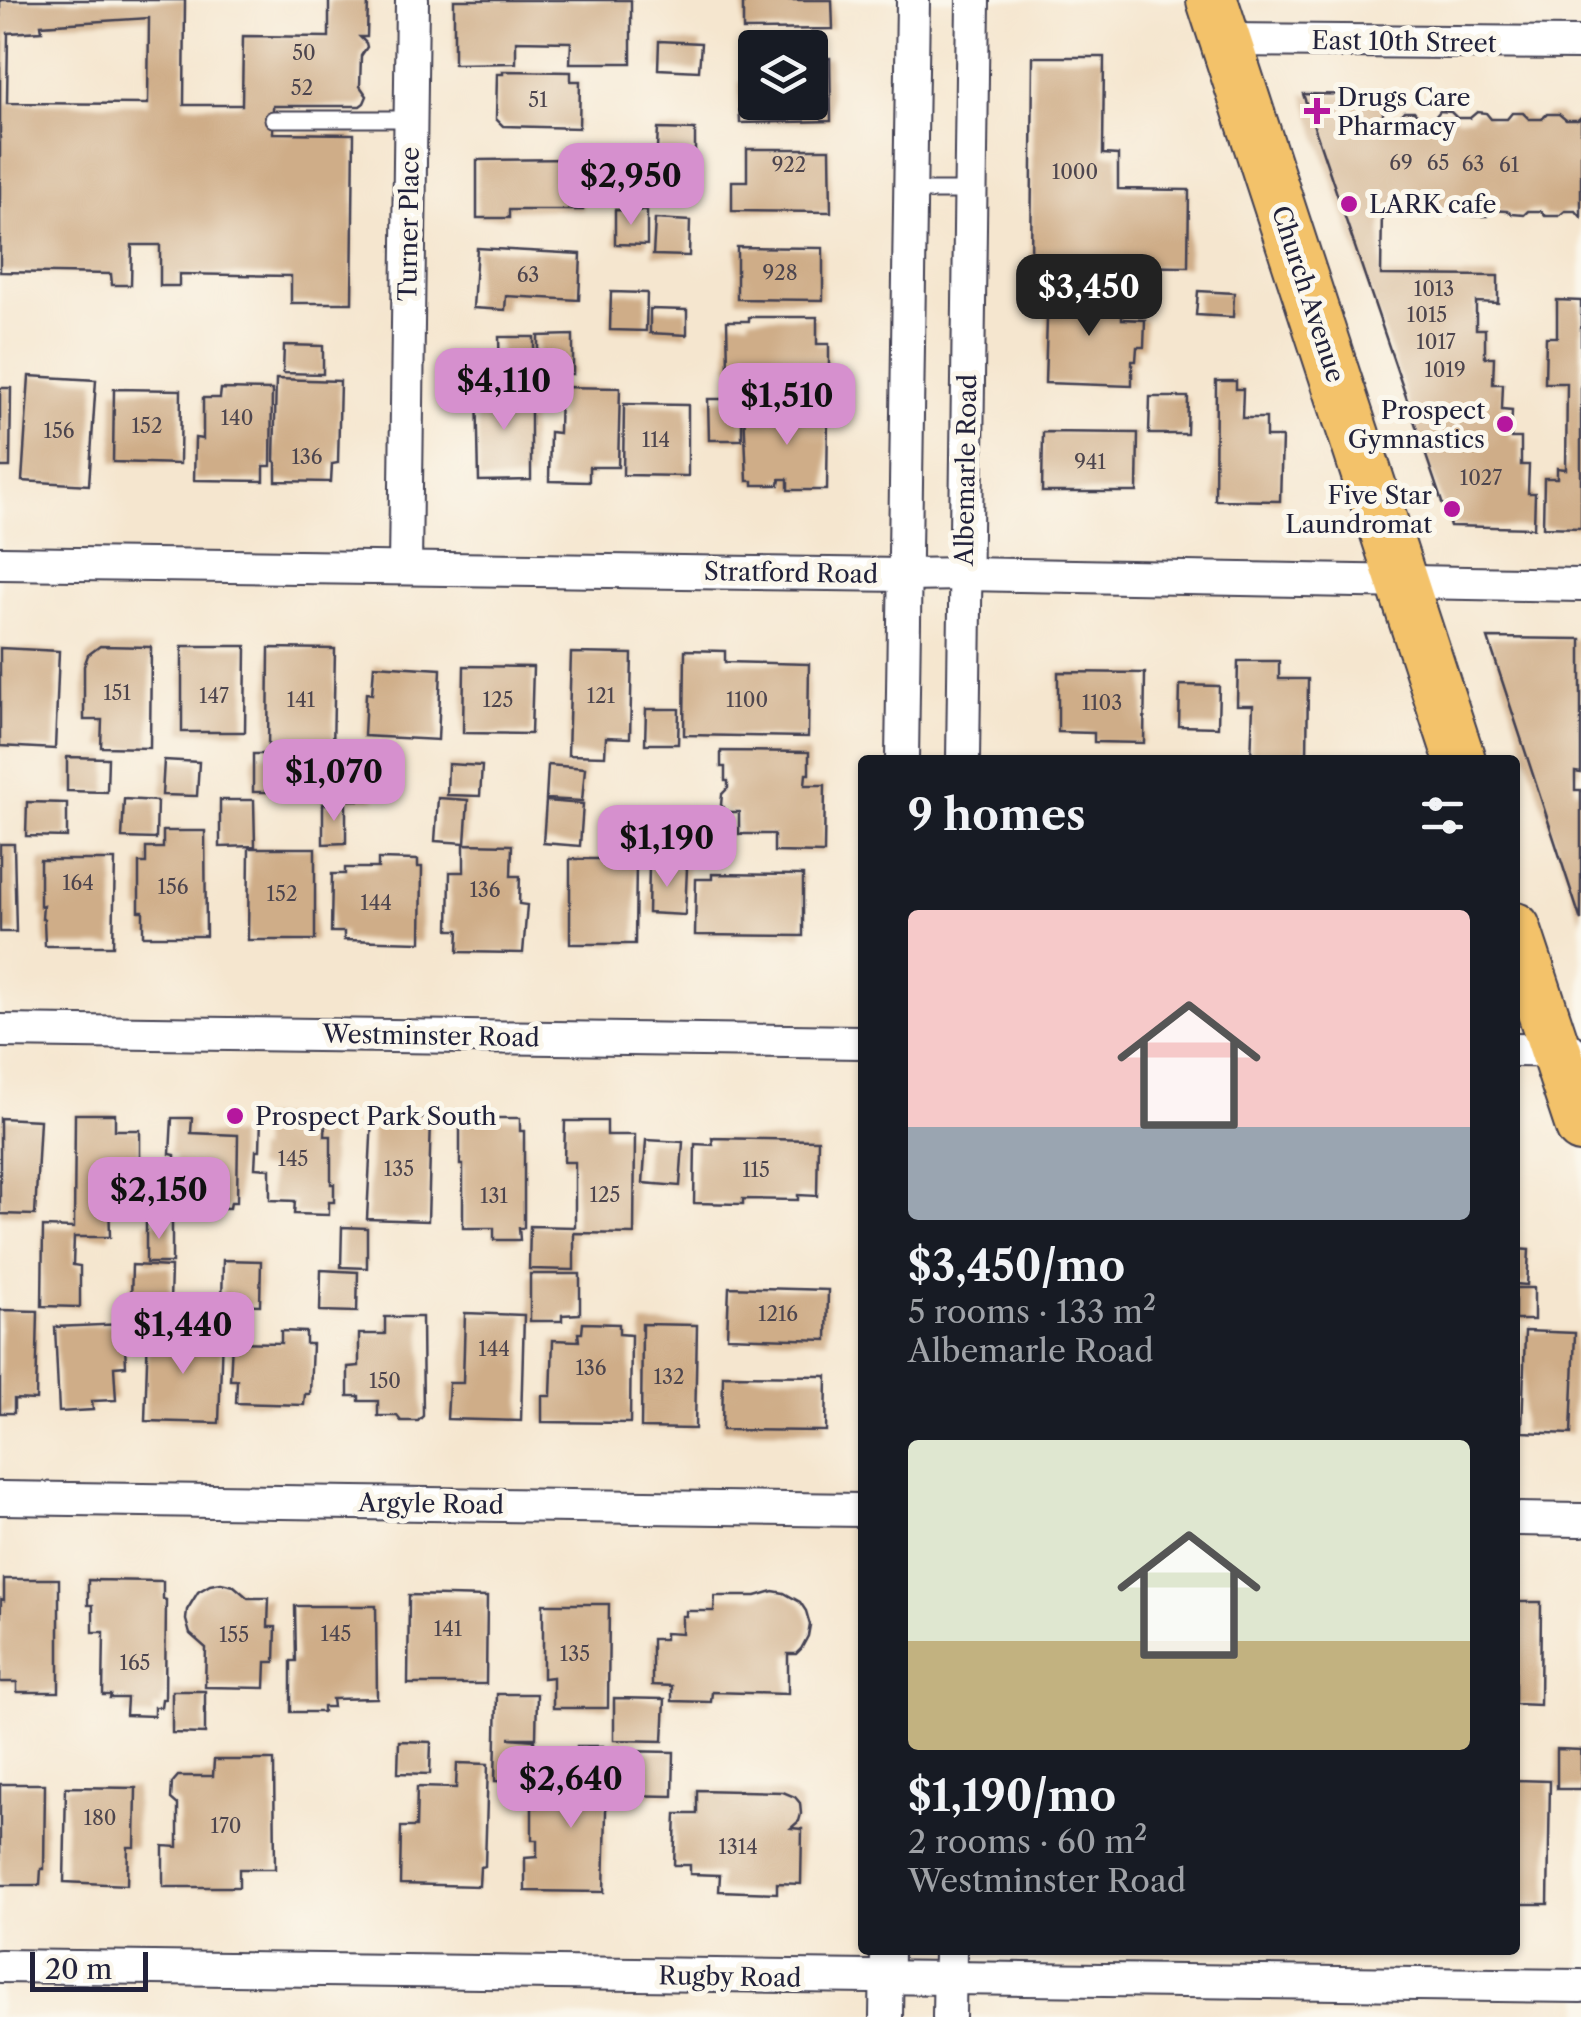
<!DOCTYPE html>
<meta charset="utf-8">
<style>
:root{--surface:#171b24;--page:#20242c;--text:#f1f3f6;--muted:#9ea1a6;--accent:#d690ce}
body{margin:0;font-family:"Libre Caslon Text",serif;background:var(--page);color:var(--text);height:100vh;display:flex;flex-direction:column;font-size:38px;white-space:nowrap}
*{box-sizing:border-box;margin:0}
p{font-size:32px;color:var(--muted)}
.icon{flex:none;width:55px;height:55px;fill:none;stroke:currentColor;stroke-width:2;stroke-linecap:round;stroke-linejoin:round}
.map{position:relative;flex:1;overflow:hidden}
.drawer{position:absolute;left:858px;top:755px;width:662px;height:1200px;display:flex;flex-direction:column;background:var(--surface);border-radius:10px;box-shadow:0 2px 8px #0004}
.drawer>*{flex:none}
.fabs{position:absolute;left:738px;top:30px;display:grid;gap:20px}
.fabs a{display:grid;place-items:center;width:90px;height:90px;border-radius:10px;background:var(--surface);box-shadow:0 2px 8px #0004;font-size:50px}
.scale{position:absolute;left:30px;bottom:25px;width:118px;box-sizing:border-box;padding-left:10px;border:5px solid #22223b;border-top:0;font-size:28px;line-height:35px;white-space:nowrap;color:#22223b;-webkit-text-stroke:8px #fbf7ec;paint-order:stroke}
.price{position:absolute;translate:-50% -85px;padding:0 22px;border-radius:20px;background:var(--accent);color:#111;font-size:32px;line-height:65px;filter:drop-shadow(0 2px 5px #0008)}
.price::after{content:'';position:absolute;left:50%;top:60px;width:30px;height:22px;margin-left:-15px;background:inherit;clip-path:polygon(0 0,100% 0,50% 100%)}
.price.current{background:#222;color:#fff}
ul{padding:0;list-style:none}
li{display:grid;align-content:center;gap:20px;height:530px;padding:0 50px}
li span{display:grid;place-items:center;height:310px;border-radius:10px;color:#555}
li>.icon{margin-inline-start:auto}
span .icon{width:180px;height:180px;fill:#fffc;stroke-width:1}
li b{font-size:42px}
h2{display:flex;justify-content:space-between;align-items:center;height:120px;padding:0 50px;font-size:42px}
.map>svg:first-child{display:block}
.building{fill:#cfad88;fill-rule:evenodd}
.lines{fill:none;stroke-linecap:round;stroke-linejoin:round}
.lane-casing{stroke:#423f51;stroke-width:19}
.street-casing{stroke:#423f51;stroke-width:36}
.primary-casing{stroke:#423f51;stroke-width:54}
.lane{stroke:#fff;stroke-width:15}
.street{stroke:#fff;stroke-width:32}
.primary{stroke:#f3c26a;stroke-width:50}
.poi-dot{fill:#b5179e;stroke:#fbf7ec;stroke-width:4}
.labels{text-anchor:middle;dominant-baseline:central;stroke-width:10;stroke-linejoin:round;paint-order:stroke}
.number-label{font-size:20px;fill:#4d454e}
.street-label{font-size:25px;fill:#22223b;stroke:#fbf7ec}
.poi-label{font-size:25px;fill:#22223b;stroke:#fbf7ec;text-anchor:start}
</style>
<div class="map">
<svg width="1581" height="2017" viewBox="0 0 1581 2017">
<rect width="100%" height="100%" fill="#fbf7ec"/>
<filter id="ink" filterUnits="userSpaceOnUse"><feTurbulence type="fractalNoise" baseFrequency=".01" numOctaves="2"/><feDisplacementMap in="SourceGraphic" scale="20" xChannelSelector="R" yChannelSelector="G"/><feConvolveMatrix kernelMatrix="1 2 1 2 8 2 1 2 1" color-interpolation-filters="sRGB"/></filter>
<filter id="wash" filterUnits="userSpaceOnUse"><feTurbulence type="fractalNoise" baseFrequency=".0048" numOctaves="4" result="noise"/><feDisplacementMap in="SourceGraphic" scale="40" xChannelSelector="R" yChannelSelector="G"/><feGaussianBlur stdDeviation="2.25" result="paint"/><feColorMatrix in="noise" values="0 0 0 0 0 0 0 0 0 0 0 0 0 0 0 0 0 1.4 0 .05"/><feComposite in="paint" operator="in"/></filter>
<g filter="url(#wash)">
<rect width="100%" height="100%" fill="#f5e6cf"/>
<g id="blocks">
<g class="building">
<path d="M0,0h185l-1,105h58l1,-69 86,1v-37h39l-1,37h-7l6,6 1,4 -6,9 -1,30 7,10 -3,7 -4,3h-87v27l81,1 -2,169h-61v-27l-112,-2v12h-19v-41h-28l-1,40h-19l-1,-11 -111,-2zM149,18l-1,86 -141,-1 1,-70 34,-2 -1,-6z"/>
<polygon points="454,0 631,0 631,63 570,63 571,42 516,41 516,63 454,64"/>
<polygon points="743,0 832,0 833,29 743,30"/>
<polygon points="659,41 701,43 699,71 658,69"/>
<polygon points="1033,57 1104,57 1103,154 1118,155 1118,189 1189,190 1188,267 1031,265"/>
<polygon points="830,58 831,121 740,123 739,82 747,82 746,60 755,60 755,102 810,102 810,59"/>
<polygon points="503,71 571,72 571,81 580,81 579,128 503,126 496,119 497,74 503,74"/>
<polygon points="1303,94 1383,95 1383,117 1399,118 1404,111 1414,111 1420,118 1434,118 1440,111 1451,112 1457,118 1470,118 1477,112 1486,113 1491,119 1507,119 1512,113 1523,113 1529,119 1542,119 1547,114 1559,114 1566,120 1578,120 1581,117 1581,217 1576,211 1565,211 1559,216 1545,216 1541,211 1528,211 1524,215 1512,214 1507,211 1490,210 1487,216 1473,216 1468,210 1456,209 1450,214 1438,214 1433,209 1419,209 1415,214 1402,214 1396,208 1382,208 1381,275 1498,276 1498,303 1476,302 1476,329 1485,329 1485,357 1494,357 1493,384 1503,384 1502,410 1512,411 1511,438 1521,438 1521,465 1529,465 1528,493 1535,493 1534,528 1450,526"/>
<polygon points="658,129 695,130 695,168 656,167"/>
<polygon points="747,149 830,149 831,212 732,211 732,181 747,181"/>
<polygon points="582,159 583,210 509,210 509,218 477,218 477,160"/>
<polygon points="615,210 647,211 647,245 615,244"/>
<polygon points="655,219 690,221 689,256 653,255"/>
<polygon points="737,247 823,248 823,300 737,299"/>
<polygon points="477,248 581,254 579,300 506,296 505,310 473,308"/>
<polygon points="1048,287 1108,289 1108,312 1122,312 1122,319 1145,320 1144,347 1137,347 1136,361 1132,361 1132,386 1045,383"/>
<polygon points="1198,291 1234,293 1233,317 1196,315"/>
<polygon points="611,292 647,293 646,331 610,330"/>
<polygon points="1557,300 1581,301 1581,528 1543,527 1544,478 1557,478 1557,468 1566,469 1567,383 1545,383 1546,337 1557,337"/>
<polygon points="650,309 687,310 687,335 650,333"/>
<polygon points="749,317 817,317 817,344 829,344 829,394 749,395 749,368 728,368 727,321 749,321"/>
<polygon points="573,335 573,374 538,374 538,336"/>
<polygon points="499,337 534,337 534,375 500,376"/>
<polygon points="284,345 323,346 323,374 283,373"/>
<polygon points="29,376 96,380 89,485 22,481"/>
<polygon points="276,379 340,381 338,463 332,464 331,482 276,481 276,462 274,461"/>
<polygon points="1216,381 1236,381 1236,389 1243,389 1242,418 1266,418 1266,437 1282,437 1280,501 1215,500"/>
<polygon points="531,386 531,480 479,481 477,387"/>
<polygon points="560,387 620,388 618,467 589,467 589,482 549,481 550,432 559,433"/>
<polygon points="0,388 11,388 10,467 0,467"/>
<polygon points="114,389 181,390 180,464 113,462"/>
<polygon points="221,389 272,390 271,466 264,466 264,481 194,480 195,438 203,439 203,398 220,398"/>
<polygon points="1150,397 1188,397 1187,434 1149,434"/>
<polygon points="708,399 742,399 742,440 709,440"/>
<polygon points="624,404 688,405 688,476 623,475"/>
<polygon points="744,409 828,410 827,490 788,490 788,479 780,479 779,485 753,485 753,481 747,481"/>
<polygon points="1043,432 1138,433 1137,492 1042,492"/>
<polygon points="1488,638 1581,639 1581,773 1575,772 1575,790 1581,790 1581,921"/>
<polygon points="100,646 151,647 150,748 101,747 102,720 84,720 84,666 88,655"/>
<polygon points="182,646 246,646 245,732 182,732"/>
<polygon points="0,648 59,651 55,749 0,746"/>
<polygon points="269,648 335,649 333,752 326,752 326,760 298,760 298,752 268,751"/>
<polygon points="685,650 725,651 725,662 809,664 808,737 684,735"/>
<polygon points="571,653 632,654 630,738 606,737 605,756 568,755"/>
<polygon points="1238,661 1279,661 1279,679 1308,679 1307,757 1305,760 1251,760 1253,705 1237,705"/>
<polygon points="374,665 441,669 438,740 364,736 366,693 372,694"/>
<polygon points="464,666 533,667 531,734 463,733"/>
<polygon points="1058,672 1145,673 1144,743 1094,742 1094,733 1058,732"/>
<polygon points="1180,685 1219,686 1218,727 1179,726"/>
<polygon points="646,709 679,709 678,744 645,744"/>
<polygon points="721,751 809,752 809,774 806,774 805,785 825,785 824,853 774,852 774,834 739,834 739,812 727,812 721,805 722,794 728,788 728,781 725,781 725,767 721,767"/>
<rect x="253" y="754" width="27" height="38"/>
<polygon points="67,757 108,758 107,792 67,791"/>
<polygon points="164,760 199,762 197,796 162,795"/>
<rect x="338" y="762" width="38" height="38"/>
<polygon points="448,764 482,766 480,796 447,795"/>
<polygon points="548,765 585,768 582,801 546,799"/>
<polygon points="438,798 468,800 465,843 435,841"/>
<polygon points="124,799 157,801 156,839 122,838"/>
<polygon points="220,800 254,800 255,846 220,847"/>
<polygon points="546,801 583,804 580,846 543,843"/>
<polygon points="27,802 67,803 67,837 26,836"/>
<polygon points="323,804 346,804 346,843 323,844"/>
<polygon points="651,815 688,815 687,859 649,858"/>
<polygon points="163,831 205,831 206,936 143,936 143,911 139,911 139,863 146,863 146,848 163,848"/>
<polygon points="0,844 14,844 16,932 0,932"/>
<polygon points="464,844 512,845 511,876 520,876 519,904 527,905 523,953 458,952 459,930 449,930 450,872 464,872"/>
<polygon points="249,848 315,848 315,940 248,940"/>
<polygon points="378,859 418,860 418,867 422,867 421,942 344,940 344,932 331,932 332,874 345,874 345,868 378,868"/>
<polygon points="570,859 636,859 635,944 570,944"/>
<polygon points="40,860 115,860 113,946 45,946 44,919 42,919 43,905 40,906"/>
<polygon points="649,866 687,868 685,915 648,913"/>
<polygon points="712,874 803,875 803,936 695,935 696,879 712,879"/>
<polygon points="75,1114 115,1114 115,1130 140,1130 140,1198 109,1198 110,1237 74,1237 73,1265 80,1266 80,1307 42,1306 43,1227 74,1228"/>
<polygon points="261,1117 326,1118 325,1136 331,1136 331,1184 334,1184 334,1202 329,1202 329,1215 294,1214 295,1201 270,1200 270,1169 255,1168 256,1150 260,1150"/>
<polygon points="372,1117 431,1119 428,1221 367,1219"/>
<polygon points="0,1118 40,1120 35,1215 0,1214"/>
<polygon points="172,1118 192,1118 191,1133 238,1135 237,1202 231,1202 230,1208 173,1207 170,1165 175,1166 175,1155 170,1154"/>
<polygon points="460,1118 520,1118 520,1131 524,1131 524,1228 519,1228 520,1240 494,1240 494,1228 463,1228 463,1165 460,1165"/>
<polygon points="565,1121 607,1121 607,1135 635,1135 634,1234 574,1233 574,1270 529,1269 530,1226 575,1227 575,1162 564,1162"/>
<polygon points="712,1138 818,1140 817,1196 798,1195 798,1200 743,1199 743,1204 694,1203 695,1144 713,1145"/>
<polygon points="646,1140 683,1142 680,1186 643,1183"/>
<rect x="146" y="1222" width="26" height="41"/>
<polygon points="342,1227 367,1228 367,1268 341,1267"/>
<polygon points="1515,1249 1529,1250 1527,1285 1515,1284"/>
<polygon points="223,1260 261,1261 260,1305 222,1304"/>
<polygon points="132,1265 171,1267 170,1303 131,1302"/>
<polygon points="321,1270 358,1272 357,1312 320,1311"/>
<polygon points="530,1274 580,1274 580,1314 562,1315 562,1321 530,1321"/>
<polygon points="729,1287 828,1290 827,1340 727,1337"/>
<rect x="1515" y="1288" width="19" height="32"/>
<polygon points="0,1310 38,1311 36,1400 14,1399 14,1413 0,1413"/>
<polygon points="465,1313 524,1315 521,1421 447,1419 449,1383 463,1383"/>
<polygon points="385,1317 422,1317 423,1416 418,1421 401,1421 397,1416 378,1416 378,1401 359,1401 359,1396 348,1396 348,1367 359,1366 359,1334 385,1334"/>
<polygon points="583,1323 619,1324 619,1334 631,1335 630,1423 542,1422 542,1396 551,1396 553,1340 579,1341 578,1333 582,1333"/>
<polygon points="124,1324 126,1366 114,1367 116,1400 92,1401 93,1410 59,1412 55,1327"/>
<polygon points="642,1324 697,1325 695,1429 641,1428"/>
<polygon points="148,1330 222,1333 219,1423 145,1421"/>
<polygon points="281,1331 306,1332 306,1344 312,1344 310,1394 305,1394 304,1405 236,1403 237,1380 230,1380 232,1342 281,1343"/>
<polygon points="1525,1331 1575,1333 1571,1434 1522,1432"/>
<polygon points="723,1375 827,1376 826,1431 722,1430"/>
<polygon points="4,1579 59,1579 59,1692 17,1692 17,1682 0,1682 1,1599 4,1600"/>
<polygon points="88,1580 163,1581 163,1599 166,1600 165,1699 162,1699 161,1707 154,1707 154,1716 126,1715 127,1698 110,1698 111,1695 103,1695 104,1632 93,1632 93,1605 88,1605"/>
<polygon points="221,1583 234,1586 248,1598 269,1598 268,1627 276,1627 275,1662 266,1662 265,1688 205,1687 206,1648 190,1634 186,1620 187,1610 198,1592 210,1585"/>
<polygon points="773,1591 784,1593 800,1602 806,1611 810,1625 808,1636 801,1649 796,1654 788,1654 788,1694 712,1692 711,1702 672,1701 672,1686 652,1685 652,1639 665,1639 665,1633 682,1634 682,1616 686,1616 686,1611 714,1611 715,1596 756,1596"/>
<polygon points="409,1595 487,1597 486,1684 408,1684"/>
<polygon points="1515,1602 1541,1602 1540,1705 1515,1704"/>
<polygon points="543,1604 609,1604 608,1708 553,1708 553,1677 543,1678"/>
<polygon points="295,1606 376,1606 377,1698 332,1699 333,1707 323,1707 323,1712 291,1712 291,1661 296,1661"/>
<polygon points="172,1691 205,1691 205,1734 172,1733"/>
<polygon points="497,1694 537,1694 536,1738 509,1738 534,1740 534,1782 495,1781"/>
<polygon points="614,1698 665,1699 663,1741 614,1740"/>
<polygon points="399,1741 431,1742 430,1774 398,1773"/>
<polygon points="577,1746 603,1746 604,1771 607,1771 604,1892 525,1891 525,1858 537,1857 537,1840 532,1840 532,1807 537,1807 537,1793 552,1793 552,1781 577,1782"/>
<polygon points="1557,1749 1581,1750 1581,1789 1557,1789"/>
<polygon points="619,1751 674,1752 673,1796 619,1795"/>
<polygon points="214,1760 274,1760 275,1869 239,1869 239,1887 163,1887 163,1846 178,1847 178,1805 171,1799 172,1783 178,1776 213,1776"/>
<polygon points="457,1763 488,1764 485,1866 480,1867 479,1886 400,1884 401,1827 416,1827 417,1787 456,1788"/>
<polygon points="1515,1780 1550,1781 1548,1904 1515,1904"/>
<polygon points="0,1784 45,1784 44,1869 41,1869 40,1885 0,1885"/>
<polygon points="66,1787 136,1788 135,1847 128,1847 127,1885 64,1882"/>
<polygon points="697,1790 783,1792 795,1797 800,1803 801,1814 799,1821 791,1828 802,1829 801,1884 777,1883 777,1893 719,1891 720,1875 690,1874 690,1865 674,1865 676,1814 697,1814"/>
</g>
</g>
</g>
<g filter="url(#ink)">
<use href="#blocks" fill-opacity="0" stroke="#423f51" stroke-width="2.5"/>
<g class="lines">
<g class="lane-casing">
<g id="lane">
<polyline points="273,119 410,119"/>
<polyline points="910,191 969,191"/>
</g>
</g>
<g class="street-casing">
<g id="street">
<polyline points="1226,40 1581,43"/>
<polyline points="0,563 905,575 965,574 1581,585"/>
<polyline points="405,568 412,0"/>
<polyline points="902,760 913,0"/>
<polyline points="963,760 973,0"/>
<polyline points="0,1031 862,1042"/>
<polyline points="1515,1050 1572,1051"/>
<polyline points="0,1498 862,1510"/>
<polyline points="1515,1519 1581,1520"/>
<polyline points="0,1966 1581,1986"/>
<polyline points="886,2017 887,1950"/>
<polyline points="949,2017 950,1950"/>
</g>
</g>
<g class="primary-casing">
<g id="primary">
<polyline points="1212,0 1460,760"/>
<polyline points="1515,928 1581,1127"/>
</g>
</g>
<use href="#lane" class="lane"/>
<use href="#street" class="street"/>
<use href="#primary" class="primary"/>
</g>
</g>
<g class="poi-dot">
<path d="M1312 96h10v10h10v10h-10v10h-10v-10h-10v-10h10z"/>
<circle cx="1349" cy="204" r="10"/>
<circle cx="1505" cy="424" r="10"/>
<circle cx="1452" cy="509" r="10"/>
<circle cx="235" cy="1116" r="10"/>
</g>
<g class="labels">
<g class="number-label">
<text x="304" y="53">50</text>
<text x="302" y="88">52</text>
<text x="538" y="100">51</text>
<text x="1401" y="163">69</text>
<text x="1438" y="163">65</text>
<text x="1473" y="164">63</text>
<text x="789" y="165">922</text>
<text x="1509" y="165">61</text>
<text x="1075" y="172">1000</text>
<text x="780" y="273">928</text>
<text x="528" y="275">63</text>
<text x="1434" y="289">1013</text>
<text x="1427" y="315">1015</text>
<text x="1436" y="342">1017</text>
<text x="1445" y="370">1019</text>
<text x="237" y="418">140</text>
<text x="147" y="426">152</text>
<text x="59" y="431">156</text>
<text x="656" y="440">114</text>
<text x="307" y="457">136</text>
<text x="1090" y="462">941</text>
<text x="1481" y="478">1027</text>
<text x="117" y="693">151</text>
<text x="214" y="696">147</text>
<text x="601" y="696">121</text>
<text x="301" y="700">141</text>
<text x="498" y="700">125</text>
<text x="747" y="700">1100</text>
<text x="1102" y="703">1103</text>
<text x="78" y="883">164</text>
<text x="173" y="887">156</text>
<text x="485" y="890">136</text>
<text x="282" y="894">152</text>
<text x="376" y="903">144</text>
<text x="293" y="1159">145</text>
<text x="399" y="1169">135</text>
<text x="756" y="1170">115</text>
<text x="605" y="1195">125</text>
<text x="494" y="1196">131</text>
<text x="778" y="1314">1216</text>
<text x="494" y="1349">144</text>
<text x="591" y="1368">136</text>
<text x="669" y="1377">132</text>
<text x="385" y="1381">150</text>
<text x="448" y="1629">141</text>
<text x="336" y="1634">145</text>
<text x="234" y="1635">155</text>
<text x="575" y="1654">135</text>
<text x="135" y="1663">165</text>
<text x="100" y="1818">180</text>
<text x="226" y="1826">170</text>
<text x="738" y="1847">1314</text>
</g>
<g class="street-label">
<text transform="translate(1404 42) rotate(1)">East 10th Street</text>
<text transform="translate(409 224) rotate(-89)">Turner Place</text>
<text transform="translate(1308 294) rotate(72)">Church Avenue</text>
<text transform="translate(966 470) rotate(-89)">Albemarle Road</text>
<text transform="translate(791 573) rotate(1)">Stratford Road</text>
<text transform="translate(431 1036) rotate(1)">Westminster Road</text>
<text transform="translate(431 1504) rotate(1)">Argyle Road</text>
<text transform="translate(730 1977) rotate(1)">Rugby Road</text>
</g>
<g class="poi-label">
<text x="1337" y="97">Drugs Care<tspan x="1337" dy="29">Pharmacy</tspan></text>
<text x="1369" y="204">LARK cafe</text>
<text x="1485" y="410" text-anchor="end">Prospect<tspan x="1485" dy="29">Gymnastics</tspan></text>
<text x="1432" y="495" text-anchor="end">Five Star<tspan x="1432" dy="29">Laundromat</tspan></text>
<text x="255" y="1116">Prospect Park South</text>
</g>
</g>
</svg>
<div class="fabs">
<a><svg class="icon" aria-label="layers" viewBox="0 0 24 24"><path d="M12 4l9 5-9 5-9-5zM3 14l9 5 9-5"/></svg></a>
</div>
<div class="scale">20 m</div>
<b class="price" style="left:631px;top:228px">$2,950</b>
<b class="price current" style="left:1089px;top:339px">$3,450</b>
<b class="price" style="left:504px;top:433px">$4,110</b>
<b class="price" style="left:787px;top:448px">$1,510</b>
<b class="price" style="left:334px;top:824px">$1,070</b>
<b class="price" style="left:667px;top:890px">$1,190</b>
<b class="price" style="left:159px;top:1242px">$2,150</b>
<b class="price" style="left:183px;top:1377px">$1,440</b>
<b class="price" style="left:571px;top:1831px">$2,640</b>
<section class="drawer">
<h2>9 homes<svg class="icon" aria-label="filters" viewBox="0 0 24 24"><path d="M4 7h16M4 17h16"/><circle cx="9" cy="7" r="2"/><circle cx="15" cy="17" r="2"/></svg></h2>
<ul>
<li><span style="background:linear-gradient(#f6c9c9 70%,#9aa5b1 0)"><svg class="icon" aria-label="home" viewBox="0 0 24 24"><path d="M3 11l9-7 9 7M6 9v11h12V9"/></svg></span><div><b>$3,450/mo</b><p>5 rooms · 133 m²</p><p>Albemarle Road</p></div></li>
<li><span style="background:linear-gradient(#dfe7d0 65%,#c2b280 0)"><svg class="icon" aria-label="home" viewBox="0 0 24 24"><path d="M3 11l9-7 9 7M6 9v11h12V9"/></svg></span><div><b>$1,190/mo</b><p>2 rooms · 60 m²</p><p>Westminster Road</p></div></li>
</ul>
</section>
</div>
